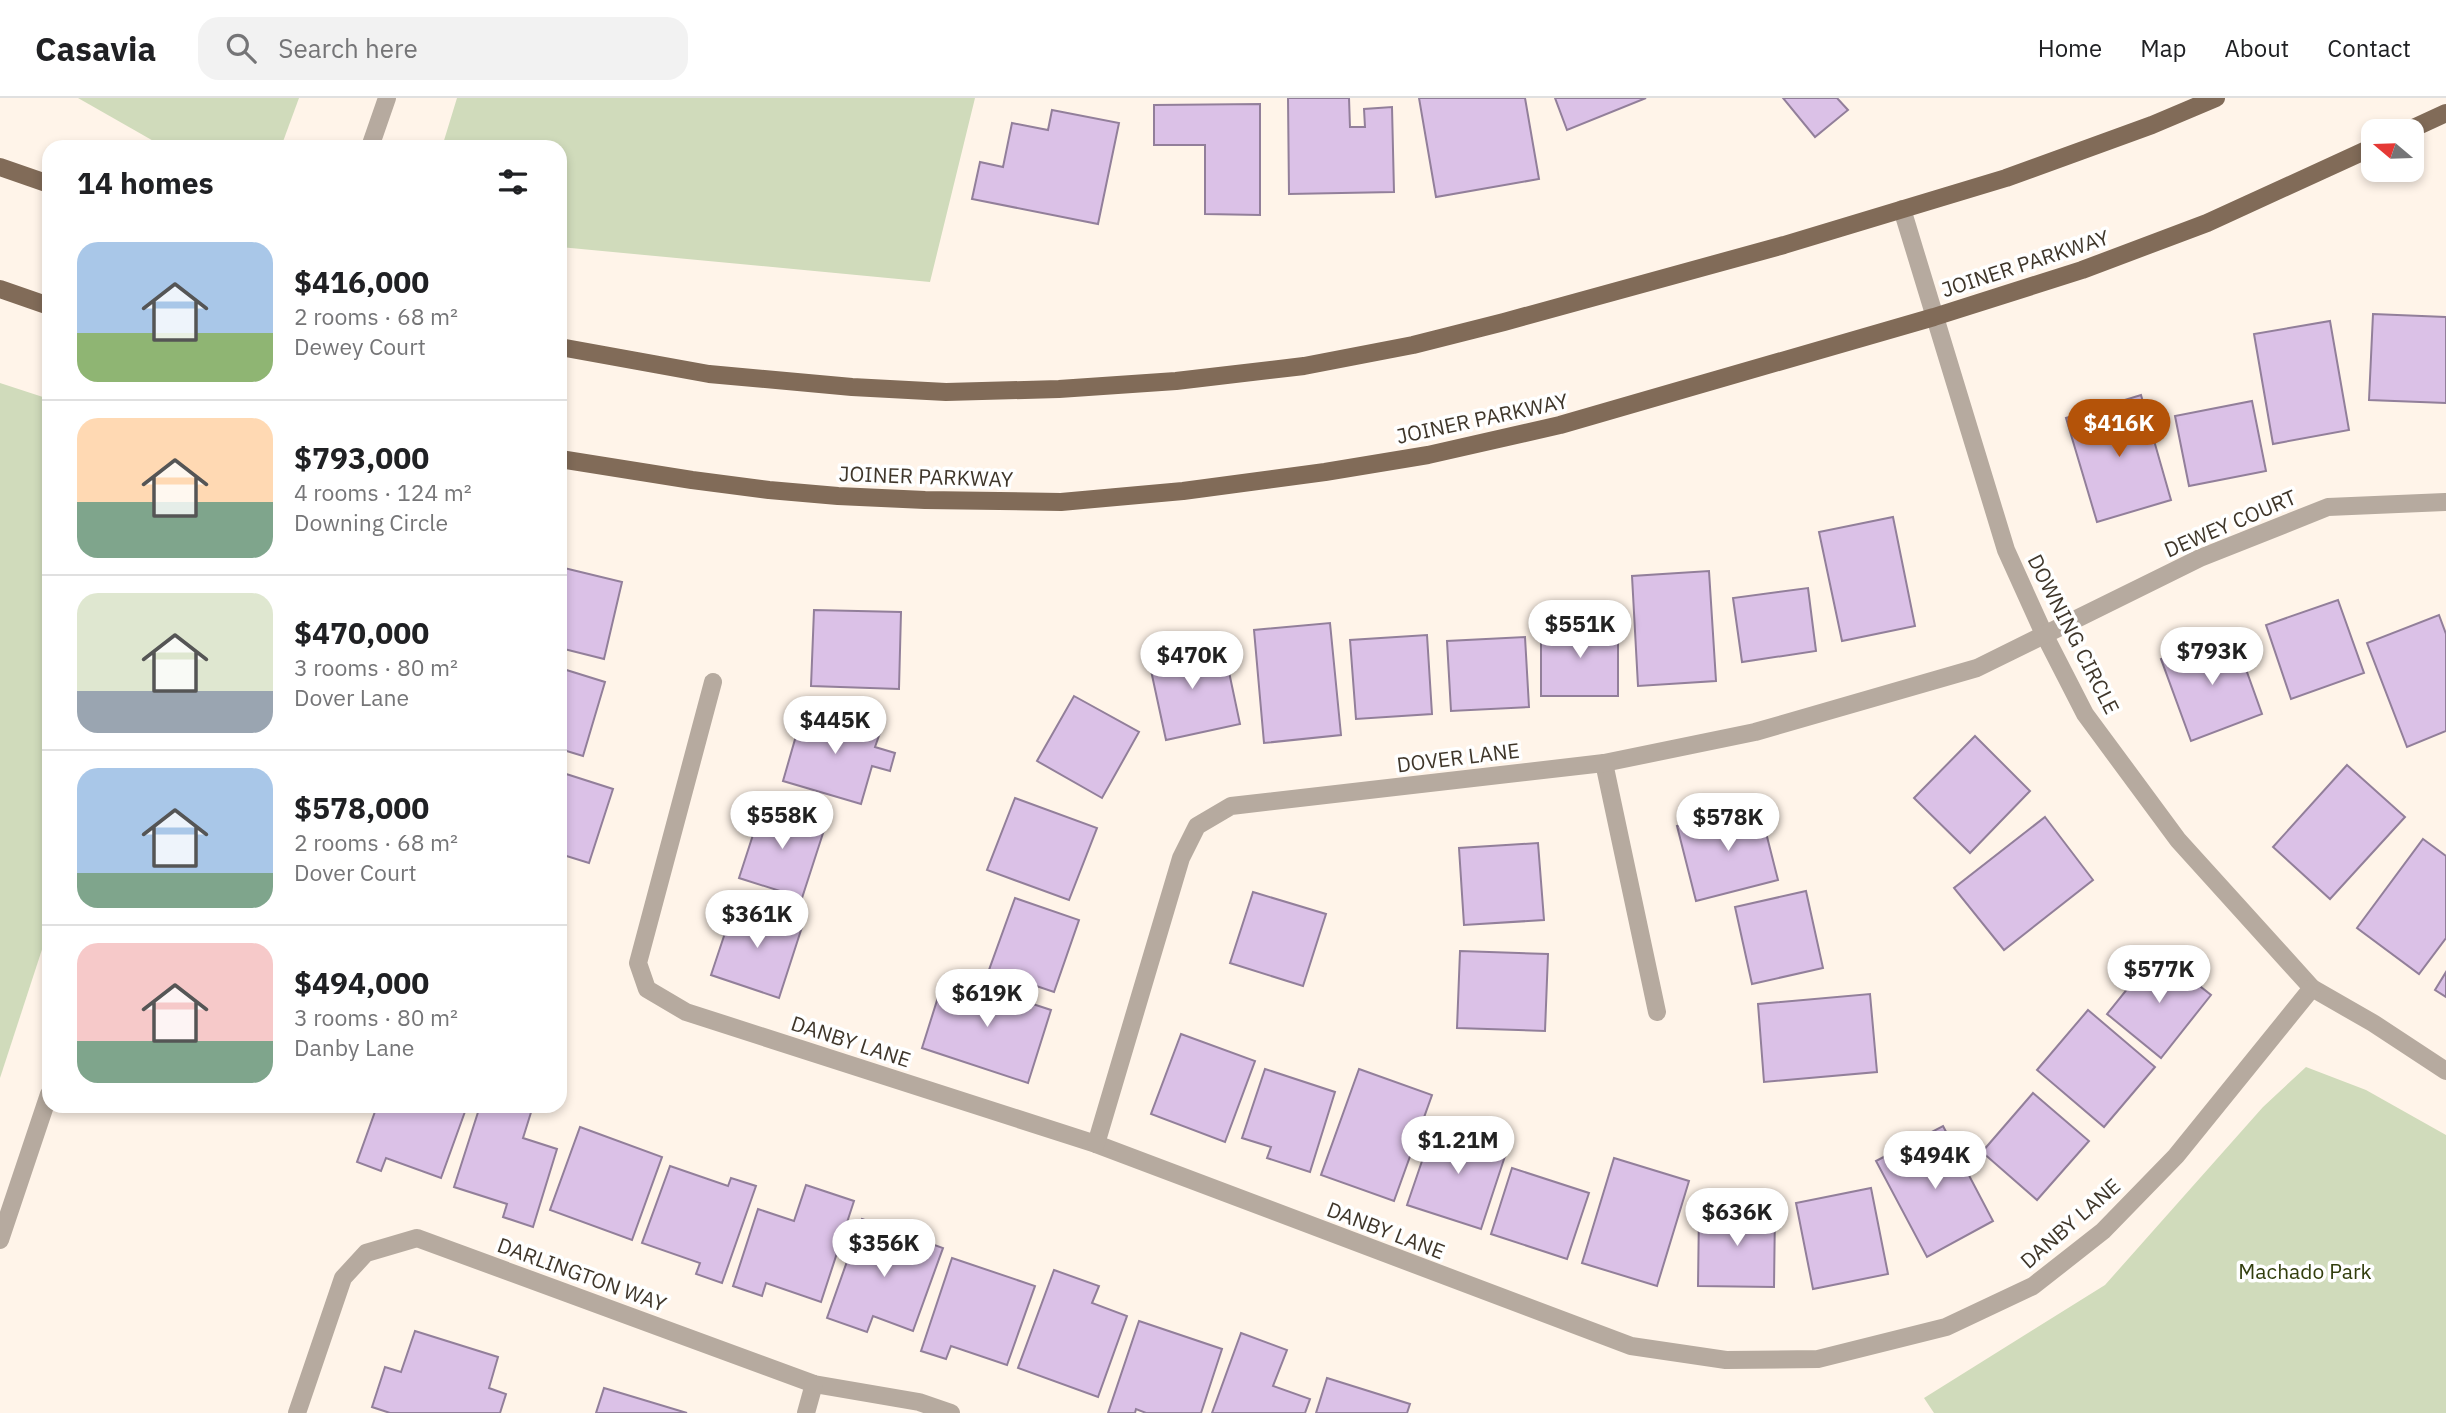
<!DOCTYPE html>
<meta charset="utf-8">
<style>
:root{--surface:#fff;--page:#f2f2f2;--text:#202124;--muted:#757577;--line:#e0e0e0;--accent:#b45309}
body{margin:0;font-family:"IBM Plex Sans",sans-serif;background:var(--page);color:var(--text);height:100vh;display:flex;flex-direction:column;font-size:26px;white-space:nowrap}
*{box-sizing:border-box;margin:0}
p{font-size:23px;color:var(--muted)}
.icon{flex:none;width:38px;height:38px;fill:none;stroke:currentColor;stroke-width:2;stroke-linecap:round;stroke-linejoin:round}
.map{position:relative;flex:1;overflow:hidden}
.panel{position:absolute;left:42px;top:42px;width:525px;height:973px;display:flex;flex-direction:column;background:var(--surface);border-radius:21px;box-shadow:0 4px 10px #0003}
.panel>*{flex:none}
.needle{width:46px;rotate:289deg}
.fabs{position:absolute;left:2361px;top:21px;display:grid;gap:14px}
.fabs a{display:grid;place-items:center;width:63px;height:63px;border-radius:14px;background:var(--surface);box-shadow:0 4px 10px #0003;font-size:35px}
.price{position:absolute;translate:-50% -60px;padding:0 16px;border-radius:24px;background:#fff;color:#222;font-size:23px;line-height:46px;filter:drop-shadow(0 2px 4px #0008)}
.price::after{content:'';position:absolute;left:50%;top:42px;width:21px;height:16px;margin-left:-10px;background:inherit;clip-path:polygon(0 0,100% 0,50% 100%)}
.price.on{background:var(--accent);color:#fff}
ul{padding:0;list-style:none}
li{display:flex;align-items:center;gap:21px;height:175px;padding:0 35px}
li+li{border-top:2px solid var(--line)}
li span{display:grid;place-items:center;flex:none;width:196px;height:140px;border-radius:21px;color:#555}
li>.icon{margin-inline-start:auto}
span .icon{width:84px;height:84px;fill:#fffc;stroke-width:1}
li b{font-size:30px}
h2{display:flex;justify-content:space-between;align-items:center;height:84px;padding:0 35px;font-size:30px}
header{display:flex;align-items:center;gap:42px;box-sizing:border-box;height:98px;padding:0 35px;background:var(--surface);border-bottom:2px solid var(--line)}
header strong{font-size:33px}
nav{display:flex;gap:38px;margin-inline-start:auto;font-size:24px}
.search{width:490px;height:63px;background:var(--page);display:flex;align-items:center;gap:18px;box-sizing:border-box;padding:0 24px;border-radius:21px;color:var(--muted);font-size:26px}
.map>svg:first-child{display:block}
.green{fill:#d0dbbb}
.building{fill:#dbc1e7;stroke:#927f9a;stroke-width:2}
.lines{fill:none;stroke-linecap:round;stroke-linejoin:round}
.minor{stroke:#b6aa9f;stroke-width:18}
.major{stroke:#816b58;stroke-width:18}
.labels{text-anchor:middle;dominant-baseline:central;stroke-width:7;stroke-linejoin:round;paint-order:stroke}
.street-label{font-size:21px;fill:#3f362a;stroke:#fff}
.park-label{font-size:21px;fill:#323e0d;stroke:#fff}
</style>
<header>
<strong>Casavia</strong>
<div class="search"><svg class="icon" aria-label="search" viewBox="0 0 24 24"><circle cx="10" cy="10" r="6"/><path d="M15 15l6 6"/></svg>Search here</div>
<nav><a>Home</a><a>Map</a><a>About</a><a>Contact</a></nav>
</header>
<div class="map">
<svg width="2446" height="1315" viewBox="0 0 2446 1315">
<rect width="100%" height="100%" fill="#fff4e9"/>
<g class="green">
<polygon points="78,0 299,0 281,49 164,49"/>
<polygon points="457,0 975,0 930,184 560,149 560,49 442,49"/>
<polygon points="0,285 49,301 49,830 0,980"/>
<polygon points="2306,969 2366,992 2446,1037 2446,1315 1934,1315 1924,1300 2105,1187 2263,1009"/>
</g>
<g class="building">
<polygon points="1288,0 1349,0 1350,29 1365,29 1364,11 1392,9 1394,94 1289,96"/>
<polygon points="1419,0 1525,0 1539,81 1436,99"/>
<polygon points="1555,0 1646,0 1567,32"/>
<polygon points="1783,0 1837,0 1848,12 1815,39"/>
<polygon points="1260,6 1260,117 1205,116 1205,47 1154,47 1154,7"/>
<polygon points="1052,12 1119,25 1098,126 972,101 980,64 1003,69 1012,25 1048,32"/>
<polygon points="2373,216 2446,219 2446,305 2369,302"/>
<polygon points="2330,223 2349,332 2273,346 2254,236"/>
<polygon points="2141,297 2171,402 2097,424 2066,320"/>
<polygon points="2252,303 2266,373 2189,388 2175,318"/>
<polygon points="1893,419 1915,528 1842,543 1819,434"/>
<polygon points="560,469 622,484 604,561 560,550"/>
<polygon points="1709,473 1716,583 1638,588 1632,478"/>
<polygon points="1808,490 1816,553 1742,564 1733,500"/>
<polygon points="2338,502 2364,575 2291,601 2266,527"/>
<polygon points="814,512 901,514 899,591 811,588"/>
<polygon points="2439,517 2446,536 2446,633 2407,649 2367,545"/>
<polygon points="1330,525 1341,637 1264,645 1254,532"/>
<rect x="1541" y="525" width="77" height="73"/>
<polygon points="2233,535 2262,616 2191,643 2161,561"/>
<polygon points="1427,537 1432,616 1356,621 1350,542"/>
<polygon points="1525,539 1529,609 1451,613 1447,543"/>
<polygon points="1195,544 1199,561 1225,555 1240,626 1166,642 1147,554"/>
<polygon points="560,570 605,584 583,658 560,651"/>
<polygon points="1074,598 1139,634 1102,700 1037,663"/>
<polygon points="804,610 881,632 875,649 895,655 890,673 872,668 861,706 783,683"/>
<polygon points="1975,638 2030,693 1970,755 1914,700"/>
<polygon points="2347,667 2405,719 2330,801 2273,749"/>
<polygon points="560,674 613,691 589,765 560,756"/>
<polygon points="1015,700 1097,730 1069,802 987,772"/>
<polygon points="763,706 826,726 802,800 739,780"/>
<polygon points="1759,707 1778,782 1696,803 1677,728"/>
<polygon points="2045,719 2093,782 2004,852 1954,790"/>
<polygon points="2423,741 2446,758 2446,840 2419,876 2357,830"/>
<polygon points="1538,745 1544,822 1464,827 1459,750"/>
<polygon points="1806,793 1823,870 1752,886 1735,809"/>
<polygon points="1253,794 1326,816 1303,888 1230,865"/>
<polygon points="1015,800 1079,822 1054,894 989,872"/>
<polygon points="735,805 803,826 779,900 711,877"/>
<polygon points="1460,853 1548,856 1545,933 1457,930"/>
<polygon points="2157,854 2211,897 2161,960 2107,916"/>
<polygon points="2446,874 2446,899 2435,892"/>
<polygon points="945,877 1051,912 1028,985 922,950"/>
<polygon points="1870,896 1877,974 1764,984 1758,906"/>
<polygon points="2088,912 2155,969 2104,1029 2037,972"/>
<polygon points="1181,936 1255,963 1225,1044 1151,1016"/>
<polygon points="1265,971 1335,994 1310,1074 1267,1060 1271,1049 1242,1040"/>
<polygon points="1359,971 1432,997 1394,1103 1321,1077"/>
<polygon points="2033,995 2089,1043 2037,1102 1982,1054"/>
<polygon points="377,1008 467,1008 441,1080 386,1060 381,1073 357,1064"/>
<polygon points="480,1008 533,1008 523,1040 557,1051 533,1129 503,1119 507,1106 454,1089"/>
<polygon points="1435,1025 1508,1049 1481,1131 1407,1107"/>
<polygon points="1943,1028 1993,1123 1927,1159 1876,1063"/>
<polygon points="580,1029 662,1059 632,1142 550,1112"/>
<polygon points="1614,1060 1689,1083 1657,1188 1582,1165"/>
<polygon points="670,1068 728,1088 731,1080 756,1088 722,1185 696,1176 700,1165 642,1145"/>
<polygon points="1512,1070 1589,1095 1567,1161 1491,1136"/>
<polygon points="806,1087 854,1103 821,1204 766,1185 762,1198 733,1188 758,1111 794,1123"/>
<polygon points="1871,1090 1888,1176 1813,1191 1796,1105"/>
<polygon points="1699,1112 1775,1112 1774,1189 1698,1188"/>
<polygon points="862,1121 943,1150 913,1233 873,1218 867,1234 827,1220"/>
<polygon points="952,1160 1035,1188 1007,1267 951,1248 946,1261 921,1253"/>
<polygon points="1054,1172 1099,1188 1092,1205 1127,1218 1098,1299 1018,1270"/>
<polygon points="1139,1223 1222,1251 1201,1315 1146,1315 1136,1311 1135,1315 1108,1315"/>
<polygon points="415,1233 498,1259 489,1290 506,1296 500,1315 390,1315 372,1309 385,1269 401,1274"/>
<polygon points="1241,1235 1287,1252 1273,1288 1310,1301 1305,1315 1212,1315"/>
<polygon points="1327,1280 1410,1306 1407,1315 1316,1315"/>
<polygon points="604,1290 687,1315 596,1315"/>
</g>
<g class="lines">
<g class="minor">
<polyline points="370,49 387,0"/>
<polyline points="1902,111 2006,452 2044,536 2085,616 2178,742 2312,890 2373,925 2446,973"/>
<polyline points="713,584 638,865 647,891 686,914 1096,1046 1631,1248 1726,1262 1818,1261 1946,1229 2033,1188 2103,1133 2176,1058 2312,890"/>
<polyline points="1604,665 1657,914"/>
<polyline points="1096,1046 1181,760 1197,728 1231,708 1604,665 1755,634 1977,570 2200,460 2328,409 2445,404"/>
<polyline points="0,1142 49,996"/>
<polyline points="297,1315 343,1180 366,1155 417,1140 814,1286 919,1304 951,1315"/>
<polyline points="806,1315 814,1286"/>
</g>
<g class="major">
<polyline points="2407,33 2446,15"/>
<polyline points="0,69 49,86"/>
<polyline points="0,191 49,208"/>
<polyline points="560,249 709,276 852,289 946,294 1059,291 1176,283 1304,268 1413,247 1504,224 1784,147 2006,80 2152,27 2216,0"/>
<polyline points="560,361 692,382 769,392 838,398 925,402 1061,404 1183,393 1325,374 1428,357 1560,327 1934,219 2082,172 2207,125 2373,49"/>
</g>
</g>
<g class="labels">
<g class="street-label">
<text transform="translate(2025 165) rotate(-18)">JOINER PARKWAY</text>
<text transform="translate(1482 320) rotate(-12)">JOINER PARKWAY</text>
<text transform="translate(926 378) rotate(2)">JOINER PARKWAY</text>
<text transform="translate(2230 425) rotate(-23)">DEWEY COURT</text>
<text transform="translate(2074 536) rotate(63)">DOWNING CIRCLE</text>
<text transform="translate(1458 659) rotate(-7)">DOVER LANE</text>
<text transform="translate(851 943) rotate(18)">DANBY LANE</text>
<text transform="translate(2070 1125) rotate(-41)">DANBY LANE</text>
<text transform="translate(1386 1132) rotate(21)">DANBY LANE</text>
<text transform="translate(582 1176) rotate(20)">DARLINGTON WAY</text>
</g>
<g class="park-label">
<text x="2305" y="1173">Machado Park</text>
</g>
</g>
</svg>
<div class="fabs">
<a><svg class="needle" viewBox="-14 -14 28 28"><path d="M0-13l5 13h-10z" fill="#e53935"/><path d="M0 13l5-13h-10z" fill="#757577"/></svg></a>
</div>
<b class="price on" style="left:2119px;top:361px">$416K</b>
<b class="price" style="left:1580px;top:562px">$551K</b>
<b class="price" style="left:2212px;top:589px">$793K</b>
<b class="price" style="left:1192px;top:593px">$470K</b>
<b class="price" style="left:835px;top:658px">$445K</b>
<b class="price" style="left:782px;top:753px">$558K</b>
<b class="price" style="left:1728px;top:755px">$578K</b>
<b class="price" style="left:757px;top:852px">$361K</b>
<b class="price" style="left:2159px;top:907px">$577K</b>
<b class="price" style="left:987px;top:931px">$619K</b>
<b class="price" style="left:1458px;top:1078px">$1.21M</b>
<b class="price" style="left:1935px;top:1093px">$494K</b>
<b class="price" style="left:1737px;top:1150px">$636K</b>
<b class="price" style="left:884px;top:1181px">$356K</b>
<section class="panel">
<h2>14 homes<svg class="icon" aria-label="filters" viewBox="0 0 24 24"><path d="M4 7h16M4 17h16"/><circle cx="9" cy="7" r="2"/><circle cx="15" cy="17" r="2"/></svg></h2>
<ul>
<li><span style="background:linear-gradient(#a9c7e8 65%,#8fb573 0)"><svg class="icon" aria-label="home" viewBox="0 0 24 24"><path d="M3 11l9-7 9 7M6 9v11h12V9"/></svg></span><div><b>$416,000</b><p>2 rooms · 68 m²</p><p>Dewey Court</p></div></li>
<li><span style="background:linear-gradient(#ffd9b3 60%,#7fa58c 0)"><svg class="icon" aria-label="home" viewBox="0 0 24 24"><path d="M3 11l9-7 9 7M6 9v11h12V9"/></svg></span><div><b>$793,000</b><p>4 rooms · 124 m²</p><p>Downing Circle</p></div></li>
<li><span style="background:linear-gradient(#dfe7d0 70%,#9aa5b1 0)"><svg class="icon" aria-label="home" viewBox="0 0 24 24"><path d="M3 11l9-7 9 7M6 9v11h12V9"/></svg></span><div><b>$470,000</b><p>3 rooms · 80 m²</p><p>Dover Lane</p></div></li>
<li><span style="background:linear-gradient(#a9c7e8 75%,#7fa58c 0)"><svg class="icon" aria-label="home" viewBox="0 0 24 24"><path d="M3 11l9-7 9 7M6 9v11h12V9"/></svg></span><div><b>$578,000</b><p>2 rooms · 68 m²</p><p>Dover Court</p></div></li>
<li><span style="background:linear-gradient(#f6c9c9 70%,#7fa58c 0)"><svg class="icon" aria-label="home" viewBox="0 0 24 24"><path d="M3 11l9-7 9 7M6 9v11h12V9"/></svg></span><div><b>$494,000</b><p>3 rooms · 80 m²</p><p>Danby Lane</p></div></li>
</ul>
</section>
</div>
